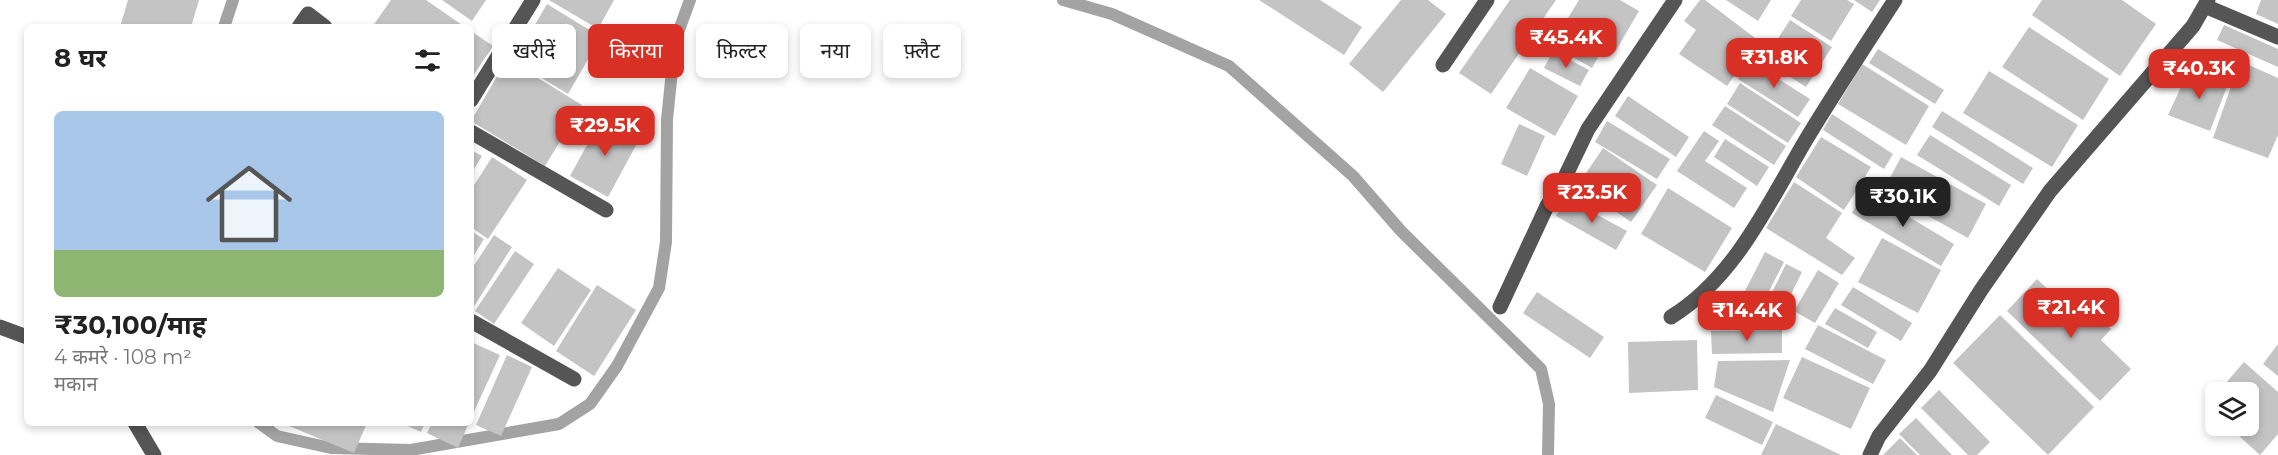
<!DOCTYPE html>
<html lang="hi">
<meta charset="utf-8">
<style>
:root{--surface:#fff;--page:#f2f2f2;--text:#222;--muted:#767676;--line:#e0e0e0;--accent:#d93025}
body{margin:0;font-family:Montserrat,"Noto Sans Devanagari",sans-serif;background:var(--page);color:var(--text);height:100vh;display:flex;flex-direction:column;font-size:22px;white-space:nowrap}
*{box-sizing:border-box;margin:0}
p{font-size:20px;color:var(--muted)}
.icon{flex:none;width:33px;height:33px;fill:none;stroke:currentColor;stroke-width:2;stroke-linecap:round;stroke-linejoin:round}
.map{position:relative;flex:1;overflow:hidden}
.panel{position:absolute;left:24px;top:24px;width:450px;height:402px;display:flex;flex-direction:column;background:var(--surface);border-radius:9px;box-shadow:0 3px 9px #0003}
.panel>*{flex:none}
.banner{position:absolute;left:492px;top:24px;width:570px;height:54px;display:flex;gap:12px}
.buttons{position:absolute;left:2205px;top:382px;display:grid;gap:12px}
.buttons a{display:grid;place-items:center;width:54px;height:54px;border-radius:9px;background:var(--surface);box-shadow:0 3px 9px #0003;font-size:30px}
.price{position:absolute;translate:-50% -51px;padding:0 14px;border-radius:12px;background:var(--accent);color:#fff;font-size:20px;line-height:39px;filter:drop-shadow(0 2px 3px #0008)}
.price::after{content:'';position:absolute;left:50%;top:36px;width:18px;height:14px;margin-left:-9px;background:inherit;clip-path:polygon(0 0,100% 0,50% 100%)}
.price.current{background:#222;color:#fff}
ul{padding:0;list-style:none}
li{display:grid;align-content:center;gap:12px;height:318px;padding:0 30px}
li+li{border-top:2px solid var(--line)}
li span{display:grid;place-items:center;height:186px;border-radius:9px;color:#555}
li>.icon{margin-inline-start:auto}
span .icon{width:108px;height:108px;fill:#fffc;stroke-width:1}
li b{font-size:26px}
h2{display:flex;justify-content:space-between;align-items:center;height:72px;padding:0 30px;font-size:26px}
.tag{padding:0 21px;border-radius:9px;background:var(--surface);box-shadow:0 3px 9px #0003;font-size:21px;line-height:54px}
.tag.current{background:var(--accent);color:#fff}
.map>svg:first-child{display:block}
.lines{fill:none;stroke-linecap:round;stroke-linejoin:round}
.stream{stroke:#a3a3a3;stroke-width:12}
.building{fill:#c4c4c4}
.minor{stroke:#555;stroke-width:15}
</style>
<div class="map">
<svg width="2278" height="455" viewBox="0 0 2278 455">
<rect width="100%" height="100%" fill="#fff"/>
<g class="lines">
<g class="stream">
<polyline points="1063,0 1112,14 1229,66 1353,176 1401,231 1541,369 1549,404 1548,455"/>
<polyline points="224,27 233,0"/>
<polyline points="259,423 277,436 331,448 411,450 559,424 590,404 617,366 659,288 666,242 667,120 675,41 690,0"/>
</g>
</g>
<g class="building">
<polygon points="128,0 199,0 191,27 120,27"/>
<polygon points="391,0 426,0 465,27 372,27"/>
<polygon points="442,0 486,0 472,21"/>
<polygon points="549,0 614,0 598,29"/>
<polygon points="1259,0 1320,0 1362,27 1344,55"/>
<polygon points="1401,0 1428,0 1446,14 1383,92 1349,64"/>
<polygon points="1510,0 1556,0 1491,94 1459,73"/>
<polygon points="1579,0 1620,0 1639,11 1615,52 1565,23"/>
<polygon points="1700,0 1705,0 1759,41 1727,86 1679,54 1696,30 1684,21"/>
<polygon points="1726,0 1771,0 1758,21"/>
<polygon points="1801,0 1847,0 1854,4 1831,41 1791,16"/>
<polygon points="1854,0 1880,0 1872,12"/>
<polygon points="2042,0 2122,0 2156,24 2120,76 2032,15"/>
<polygon points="2261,0 2278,0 2278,24 2256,14"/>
<polygon points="547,4 601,37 568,94 514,61"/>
<polygon points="1790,20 1832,47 1806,87 1764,60"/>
<polygon points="2224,25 2278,49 2278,67 2217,40"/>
<polygon points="1565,26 1603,48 1592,68 1553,46"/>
<polygon points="2029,27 2109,79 2083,120 2002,67"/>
<polygon points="471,31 493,46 471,79"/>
<polygon points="1878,49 1944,90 1935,104 1869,63"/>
<polygon points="1553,51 1589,70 1580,86 1544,68"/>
<polygon points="507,59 582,105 545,166 471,121"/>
<polygon points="1750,61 1810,99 1798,117 1738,79"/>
<polygon points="2240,61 2278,78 2278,135 2268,158 2213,138"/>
<polygon points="1862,64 1929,106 1906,145 1838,104"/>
<polygon points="1530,68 1578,96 1555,136 1506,108"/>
<polygon points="2190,68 2228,84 2210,131 2168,115"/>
<polygon points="1989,71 2078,125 2052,167 1963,113"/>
<polygon points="1740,83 1801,123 1788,143 1727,104"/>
<polygon points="1628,96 1689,137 1676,157 1615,116"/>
<polygon points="1725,106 1786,146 1774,165 1712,125"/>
<polygon points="1942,111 2033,168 2023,184 1932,127"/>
<polygon points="1832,114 1893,154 1884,169 1823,130"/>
<polygon points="602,118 640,138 608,197 570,176"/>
<polygon points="1607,121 1670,159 1657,179 1595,142"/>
<polygon points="1519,124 1545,136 1527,176 1501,164"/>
<polygon points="1704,131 1719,141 1705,161 1747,188 1734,208 1677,171"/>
<polygon points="1930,135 2011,185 1999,206 1917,155"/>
<polygon points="1821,137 1871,167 1844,210 1796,177"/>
<polygon points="1725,139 1769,167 1757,186 1714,157"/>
<polygon points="1603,148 1657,185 1631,222 1578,185"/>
<polygon points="471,150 482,156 471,174"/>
<polygon points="492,157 527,180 488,239 471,227 471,190"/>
<polygon points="1901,157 1986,204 1968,238 1883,191"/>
<polygon points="1794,182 1842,213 1826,238 1855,258 1842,275 1766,228"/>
<polygon points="1668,188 1732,228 1705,272 1641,234"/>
<polygon points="1864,190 1954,244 1941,266 1852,213"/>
<polygon points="1566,198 1627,231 1616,250 1556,216"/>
<polygon points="471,231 484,239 471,260"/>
<polygon points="494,235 512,247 471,311 471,270"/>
<polygon points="1882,238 1941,270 1918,313 1858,282"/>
<polygon points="515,251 534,264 494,324 475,311"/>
<polygon points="1765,252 1784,262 1750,328 1731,318"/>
<polygon points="1786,264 1802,272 1775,327 1759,319"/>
<polygon points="558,268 591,290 554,346 521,323"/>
<polygon points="1818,270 1839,283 1815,323 1794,311"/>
<polygon points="2037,279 2080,320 2090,309 2111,329 2101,340 2131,369 2100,401 2007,311"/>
<polygon points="597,285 636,310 594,376 556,351"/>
<polygon points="1853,287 1912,323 1901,341 1841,305"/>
<polygon points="1537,292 1604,337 1590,358 1523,313"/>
<polygon points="1835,308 1877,332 1868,348 1825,324"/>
<polygon points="2000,315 2094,407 2048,455 1953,363"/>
<polygon points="1818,325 1886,360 1873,384 1805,349"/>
<polygon points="1782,330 1782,353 1712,354 1711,331"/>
<polygon points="1697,340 1698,390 1629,393 1628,342"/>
<polygon points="471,342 500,355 471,418"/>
<polygon points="2278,344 2278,376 2263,364"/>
<polygon points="507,355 532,367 501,436 476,425"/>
<polygon points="1802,357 1870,388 1851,429 1783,398"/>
<polygon points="1790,360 1773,412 1714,387 1718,361"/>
<polygon points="2244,362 2278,392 2278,434 2260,455 2228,426 2248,426 2248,393 2217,393"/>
<polygon points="1939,390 1990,442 1977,455 1968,455 1921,408"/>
<polygon points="1716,395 1773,422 1762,445 1705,418"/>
<polygon points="2216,395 2216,415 2205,406"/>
<polygon points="1916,418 1952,455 1920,455 1899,434"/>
<polygon points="282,423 367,423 354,453"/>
<polygon points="401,423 425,423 421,432"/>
<polygon points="432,423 469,423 458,448 427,433"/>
<polygon points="1776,424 1841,455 1761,455"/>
<polygon points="1900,438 1917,455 1883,455"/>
</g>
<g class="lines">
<g class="minor">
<polyline points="2205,6 2278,37"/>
<polyline points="299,27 308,14 325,27"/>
<polyline points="1443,65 1487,0"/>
<polyline points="471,100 533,0"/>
<polyline points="471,132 606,210"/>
<polyline points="1500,307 1547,206 1565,177 1588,129 1675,0"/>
<path d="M1671,317c65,-40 98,-115 136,-179 28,-46 58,-92 88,-138"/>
<polyline points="471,321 574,379"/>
<polyline points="0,327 27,337"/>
<polyline points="135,423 154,455"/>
<polyline points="1870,455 1879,436 1930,371 1981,290 2050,191 2193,26 2208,0"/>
</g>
</g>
</svg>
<div class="buttons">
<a><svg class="icon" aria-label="layers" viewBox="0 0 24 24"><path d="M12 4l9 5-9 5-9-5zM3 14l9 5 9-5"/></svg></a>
</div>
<b class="price" style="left:1566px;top:69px">₹45.4K</b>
<b class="price" style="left:1774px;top:89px">₹31.8K</b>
<b class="price" style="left:2199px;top:100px">₹40.3K</b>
<b class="price" style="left:605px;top:157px">₹29.5K</b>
<b class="price" style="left:1592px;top:224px">₹23.5K</b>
<b class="price current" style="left:1903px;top:228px">₹30.1K</b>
<b class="price" style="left:2071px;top:339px">₹21.4K</b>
<b class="price" style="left:1747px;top:342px">₹14.4K</b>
<div class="banner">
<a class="tag">खरीदें</a>
<a class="tag current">किराया</a>
<a class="tag">फ़िल्टर</a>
<a class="tag">नया</a>
<a class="tag">फ़्लैट</a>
</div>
<section class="panel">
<h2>8 घर<svg class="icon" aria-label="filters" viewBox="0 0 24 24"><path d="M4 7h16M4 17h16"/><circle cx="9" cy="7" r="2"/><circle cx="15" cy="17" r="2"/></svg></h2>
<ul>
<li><span style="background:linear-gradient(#a9c7e8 75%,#8fb573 0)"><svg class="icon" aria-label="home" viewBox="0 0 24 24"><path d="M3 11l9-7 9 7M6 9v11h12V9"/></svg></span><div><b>₹30,100/माह</b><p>4 कमरे · 108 m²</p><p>मकान</p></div></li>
</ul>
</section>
</div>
